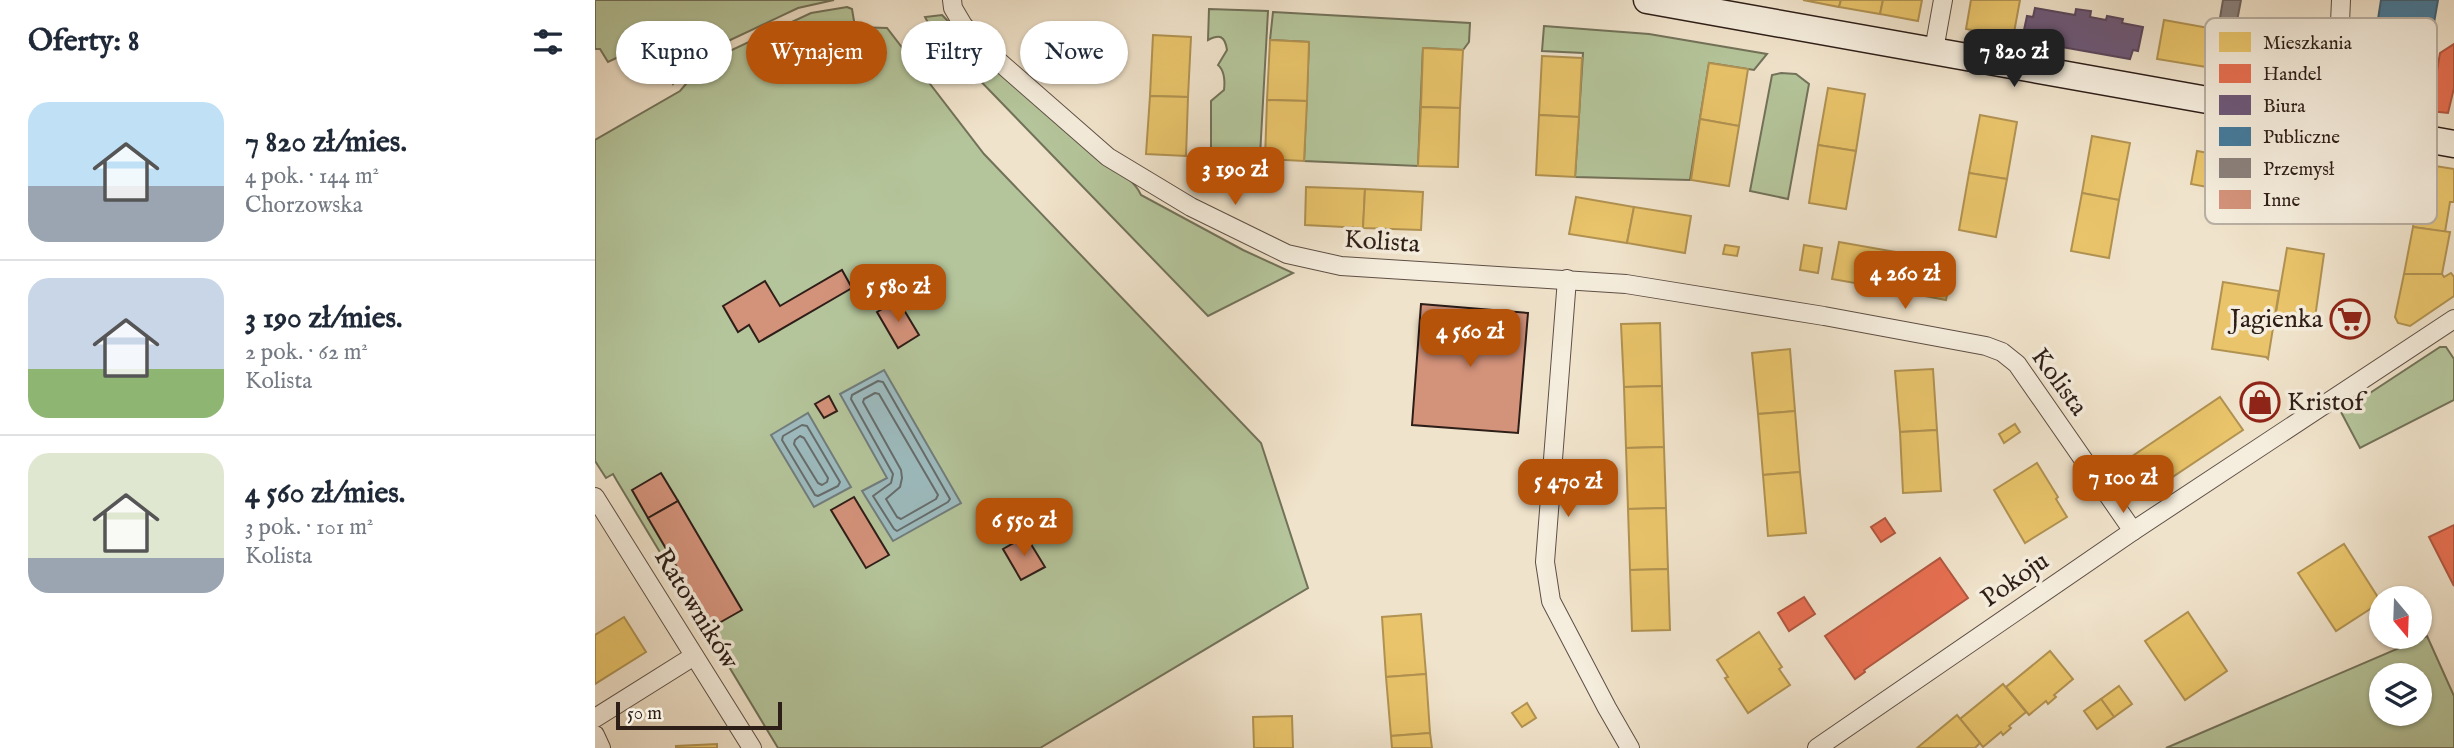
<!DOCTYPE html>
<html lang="pl">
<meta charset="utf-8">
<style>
:root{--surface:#fff;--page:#f2f2f3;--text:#1f2937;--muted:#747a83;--line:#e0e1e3;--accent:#b45309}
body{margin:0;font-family:"IM FELL English",serif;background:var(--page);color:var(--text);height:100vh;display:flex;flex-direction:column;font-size:26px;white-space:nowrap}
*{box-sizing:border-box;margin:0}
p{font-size:23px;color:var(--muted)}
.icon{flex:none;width:38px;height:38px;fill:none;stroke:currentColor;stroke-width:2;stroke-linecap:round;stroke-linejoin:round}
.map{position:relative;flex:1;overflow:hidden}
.details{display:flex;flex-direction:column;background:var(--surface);width:595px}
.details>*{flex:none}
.hud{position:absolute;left:21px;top:21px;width:665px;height:63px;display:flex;gap:14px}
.needle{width:46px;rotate:161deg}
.buttons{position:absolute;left:1774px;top:586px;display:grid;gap:14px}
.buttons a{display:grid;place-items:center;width:63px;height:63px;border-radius:50%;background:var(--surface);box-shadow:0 2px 5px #0004;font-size:35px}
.scale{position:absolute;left:21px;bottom:18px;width:166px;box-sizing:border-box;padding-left:7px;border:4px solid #2e1e18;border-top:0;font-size:19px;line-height:24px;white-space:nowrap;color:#2e1e18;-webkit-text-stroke:5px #f5eddd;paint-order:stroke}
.price{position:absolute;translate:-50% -60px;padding:0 16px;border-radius:14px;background:var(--accent);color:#fff;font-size:23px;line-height:46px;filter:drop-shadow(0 2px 4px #0008)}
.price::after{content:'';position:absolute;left:50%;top:42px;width:21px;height:16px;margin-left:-10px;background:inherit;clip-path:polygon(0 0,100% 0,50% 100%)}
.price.active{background:#222;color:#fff}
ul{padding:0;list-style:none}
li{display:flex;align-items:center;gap:21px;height:175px;padding:0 28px}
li+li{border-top:2px solid var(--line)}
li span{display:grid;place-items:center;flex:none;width:196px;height:140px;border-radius:21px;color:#555}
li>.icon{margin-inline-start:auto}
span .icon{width:84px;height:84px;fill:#fffc;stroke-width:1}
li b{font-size:30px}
h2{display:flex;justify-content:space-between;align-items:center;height:84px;padding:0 28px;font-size:30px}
.tag{padding:0 24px;border-radius:32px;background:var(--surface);box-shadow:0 2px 5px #0004;font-size:24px;line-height:63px}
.tag.active{background:var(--accent);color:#fff}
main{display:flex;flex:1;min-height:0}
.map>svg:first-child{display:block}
.green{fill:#b5c59b;stroke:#72725a;stroke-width:2;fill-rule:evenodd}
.water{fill:#9dbcc0;stroke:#717d7d;stroke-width:2}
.homes{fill:#e9c46a;stroke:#b19251;stroke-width:2}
.shops{fill:#e76f51;stroke:#b05740;stroke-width:2}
.offices{fill:#6d597a;stroke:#5a475d;stroke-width:2}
.public{fill:#457b9d;stroke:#3e5f75;stroke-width:2}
.industry{fill:#8a817c;stroke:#6e635e;stroke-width:2}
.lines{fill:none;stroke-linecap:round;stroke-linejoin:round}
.shore{stroke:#666d6c;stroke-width:2}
.building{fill:#d3927a;stroke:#2e1e18;stroke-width:2}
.street-casing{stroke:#5e4f45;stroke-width:20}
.secondary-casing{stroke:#2e1e18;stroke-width:29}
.street{stroke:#f5eddd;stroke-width:18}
.secondary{stroke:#f5eddd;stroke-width:26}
.labels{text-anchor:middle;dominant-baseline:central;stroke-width:7;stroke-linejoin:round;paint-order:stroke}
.street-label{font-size:26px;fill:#2e1e18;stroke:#f5eddd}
.poi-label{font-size:26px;fill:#2e1e18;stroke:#f5eddd;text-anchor:end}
.key{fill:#f5eddd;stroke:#b9afa2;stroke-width:2}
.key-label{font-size:19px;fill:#2e1e18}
</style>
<main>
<section class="details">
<h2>Oferty: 8<svg class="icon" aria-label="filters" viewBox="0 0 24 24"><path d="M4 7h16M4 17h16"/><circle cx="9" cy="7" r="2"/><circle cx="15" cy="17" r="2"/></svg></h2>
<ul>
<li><span style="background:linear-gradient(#bfe0f5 60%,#9aa5b1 0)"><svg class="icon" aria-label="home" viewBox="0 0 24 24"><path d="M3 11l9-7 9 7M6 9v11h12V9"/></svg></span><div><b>7 820 zł/mies.</b><p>4 pok. · 144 m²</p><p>Chorzowska</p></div></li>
<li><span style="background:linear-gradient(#c9d6e8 65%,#8fb573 0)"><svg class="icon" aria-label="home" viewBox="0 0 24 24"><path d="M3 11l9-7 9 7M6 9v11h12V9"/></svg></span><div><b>3 190 zł/mies.</b><p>2 pok. · 62 m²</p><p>Kolista</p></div></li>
<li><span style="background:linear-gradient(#dfe7d0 75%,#9aa5b1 0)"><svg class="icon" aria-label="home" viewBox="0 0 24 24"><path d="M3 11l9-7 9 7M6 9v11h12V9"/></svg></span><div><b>4 560 zł/mies.</b><p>3 pok. · 101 m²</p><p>Kolista</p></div></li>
</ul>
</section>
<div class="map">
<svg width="1859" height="748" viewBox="0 0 1859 748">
<rect width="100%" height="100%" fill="#f0e3cb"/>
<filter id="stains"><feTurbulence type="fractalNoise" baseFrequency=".00286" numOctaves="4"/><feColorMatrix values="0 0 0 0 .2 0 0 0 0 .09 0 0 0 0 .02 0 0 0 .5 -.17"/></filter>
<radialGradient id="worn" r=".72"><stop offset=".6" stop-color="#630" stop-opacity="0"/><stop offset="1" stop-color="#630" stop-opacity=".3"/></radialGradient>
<g class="green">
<polygon points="0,0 239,0 203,8 114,50 100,58 78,84 63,54 42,64 34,52 13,62 5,49 0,49"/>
<polygon points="252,7 257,9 260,27 292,28 389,154 666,443 713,588 445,748 183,748 22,481 18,474 11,478 0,461 0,140 85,91 109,63 216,13"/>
<path d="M614,9l59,2 -8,145 -49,-4v-51l13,-11c1,-9 1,-19 -6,-25l9,-15c-2,-14 -7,-16 -19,-10z"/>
<polygon points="678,12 875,23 874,42 868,50 828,48 823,166 709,161 714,42 675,40"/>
<path d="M347,15c47,49 100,92 152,137 15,14 39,25 47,43l102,55 50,23 -85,43 -275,-284 -8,-15z"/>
<polygon points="949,26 1054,34 1172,54 1159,70 1114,63 1095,180 980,177 988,53 947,51"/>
<polygon points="1186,73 1201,74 1214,84 1193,199 1155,191 1177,75"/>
<polygon points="1845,347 1851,347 1859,359 1859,400 1765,448 1746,412"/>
<path d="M1832,636l27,60v52h-288zM1787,676h38v38h-38z"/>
</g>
<g class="water">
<polygon points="289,370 366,503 298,541 267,491 292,478 245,394"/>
<polygon points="213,413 256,487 219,507 176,435"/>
</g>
<g class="homes">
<polygon points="1208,0 1246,0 1244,7"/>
<polygon points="1246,0 1288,0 1285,14 1244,7"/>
<polygon points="1288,0 1327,0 1323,21 1285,14"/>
<polygon points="1376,0 1425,0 1418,38 1371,29"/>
<polygon points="1569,20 1642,33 1636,71 1562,59"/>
<polygon points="558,35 596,37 593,97 555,96"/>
<polygon points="675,40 714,42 712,101 672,100"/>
<polygon points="828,48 868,50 865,108 826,107"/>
<polygon points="947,56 987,58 984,117 944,115"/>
<polygon points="1114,63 1153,69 1144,126 1105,119"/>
<polygon points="1233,88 1270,94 1261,151 1223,145"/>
<polygon points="555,96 593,97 591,156 551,154"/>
<polygon points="672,100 712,101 709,161 670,159"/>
<polygon points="826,107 865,108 863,167 823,166"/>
<polygon points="944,115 984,117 980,177 941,175"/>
<polygon points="1385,115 1422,122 1412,179 1374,173"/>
<polygon points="1105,119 1144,126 1134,186 1096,180"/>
<polygon points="1497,136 1535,143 1524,200 1487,193"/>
<polygon points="1223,145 1261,151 1251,209 1214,203"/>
<polygon points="1602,151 1715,171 1709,205 1596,184"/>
<polygon points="1828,164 1859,169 1859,202 1855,202 1850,232 1818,227"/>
<polygon points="1374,173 1412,179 1401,237 1364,230"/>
<polygon points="711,187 770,189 768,228 710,225"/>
<polygon points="770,189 828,192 826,230 768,228"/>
<polygon points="1487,193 1524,200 1514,258 1476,251"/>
<polygon points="981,197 1039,207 1032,243 974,234"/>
<polygon points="1039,207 1096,216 1090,253 1032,243"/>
<polygon points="1818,227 1855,232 1847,274 1809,274"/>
<polygon points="1244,242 1301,252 1294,289 1237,279"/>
<polygon points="1130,245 1144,247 1142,256 1128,254"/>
<polygon points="1209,245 1227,248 1223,273 1205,270"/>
<polygon points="1692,248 1729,254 1719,325 1680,318"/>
<polygon points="1301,252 1358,263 1351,300 1294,289"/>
<polygon points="1856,273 1859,277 1859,296 1815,326 1803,323 1800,317 1809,274 1847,274 1849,277"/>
<polygon points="1628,282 1684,291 1673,359 1671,357 1617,349"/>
<polygon points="1065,323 1067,386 1029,387 1026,324"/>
<polygon points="1195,349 1200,411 1163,414 1157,353"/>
<polygon points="1338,369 1342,430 1305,432 1300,371"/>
<polygon points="1067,386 1069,447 1031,448 1029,387"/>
<polygon points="1625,397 1648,430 1552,494 1530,461"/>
<polygon points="1200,411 1205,472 1168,475 1163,414"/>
<polygon points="1420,424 1425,432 1409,443 1404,434"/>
<polygon points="1342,430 1346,491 1308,493 1305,432"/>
<polygon points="1069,447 1071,508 1033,509 1031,448"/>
<polygon points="1442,463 1463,497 1461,499 1472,517 1430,543 1399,490"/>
<polygon points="1205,472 1211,533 1173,536 1168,475"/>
<polygon points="1071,508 1073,569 1035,570 1033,509"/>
<polygon points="1749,544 1786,602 1741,631 1703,573"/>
<polygon points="1073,569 1075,630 1037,631 1035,570"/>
<polygon points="1593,612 1632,671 1590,700 1550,641"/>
<polygon points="826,614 831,674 791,677 787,617"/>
<polygon points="29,617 51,652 0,684 0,635"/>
<polygon points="1164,632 1187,667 1184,669 1195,685 1153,713 1130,678 1133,677 1122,660"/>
<polygon points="1455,651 1478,679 1459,695 1461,697 1453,704 1451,701 1434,715 1411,687"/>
<polygon points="831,674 835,733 796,736 791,677"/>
<polygon points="1408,684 1431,712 1414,726 1416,728 1408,735 1406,732 1388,747 1365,719"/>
<polygon points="1524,686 1537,704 1519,717 1506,699"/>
<polygon points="1506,699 1519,717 1502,729 1489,711"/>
<polygon points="932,703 941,718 927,727 917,713"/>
<polygon points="1362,715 1385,743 1380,748 1322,748"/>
<polygon points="697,716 698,748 659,748 658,717"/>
<polygon points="835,733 837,748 797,748 796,736"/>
<polygon points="122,744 122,748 81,748 81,746"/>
</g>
<g class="shops">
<polygon points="1859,44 1859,88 1853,113 1835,111 1845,53"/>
<polygon points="1747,305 1769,309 1764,333 1742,328"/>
<polygon points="1670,388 1679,402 1662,413 1652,400"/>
<polygon points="1290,518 1300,533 1286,542 1276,527"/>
<polygon points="1859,525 1859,586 1834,537"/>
<polygon points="1345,558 1373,598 1269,670 1270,672 1260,679 1230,636"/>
<polygon points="1209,597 1220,614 1194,631 1183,613"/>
</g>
<polygon class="offices" points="1440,8 1480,15 1481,9 1496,11 1495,17 1511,20 1512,16 1528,19 1527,23 1548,27 1543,51 1538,50 1535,59 1433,41 1435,31 1429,30 1432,16 1438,17"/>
<polygon class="public" points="1786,0 1843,0 1826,97 1788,92 1787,98 1771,95"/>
<polygon class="industry" points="1628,0 1646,0 1642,21 1625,18"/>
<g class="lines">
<g class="shore">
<polygon points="283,381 288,382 355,499 353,502 302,531 299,529 278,496 296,483 298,474 256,399 257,395"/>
<polygon points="280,393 284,394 343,495 341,499 306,519 302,517 291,499 305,487 307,478 306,470 268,402 269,399"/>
<polygon points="207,425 212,426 245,482 243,486 223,496 220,495 187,440 188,436"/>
<polygon points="205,436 209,438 233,478 232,482 227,485 223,483 199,444 200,440"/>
</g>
</g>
<g class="building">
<polygon points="247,270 257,288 164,342 154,325 143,332 128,306 170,281 185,306"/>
<polygon points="303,300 324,335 303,348 282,312"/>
<polygon points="826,304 933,313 923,433 817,425"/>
<polygon points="234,396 242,411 229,418 220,404"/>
<polygon points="66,473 83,501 53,518 37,490"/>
<polygon points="259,497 294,555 271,568 236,510"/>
<polygon points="83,501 147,610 117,627 53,518"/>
<polygon points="431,536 450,567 426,580 408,549"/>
</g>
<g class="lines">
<g class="street-casing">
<g id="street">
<polyline points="357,0 358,8 368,25 393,52 513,157 596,207 692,254 746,266 1031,284 1229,316 1391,346 1407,352 1422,364 1538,531"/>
<polyline points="1339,50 1348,0"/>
<polyline points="1743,68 1746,0"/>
<polyline points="972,279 950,562 956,601 1012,708 1035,748"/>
<polyline points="0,497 157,748"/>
<polyline points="0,718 99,656"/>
<polyline points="0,735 6,748"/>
<polyline points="1222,748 1538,531 1859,319"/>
</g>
</g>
<g class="secondary-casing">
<polyline id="secondary" points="1052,0 1859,144"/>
</g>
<use href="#street" class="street"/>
<use href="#secondary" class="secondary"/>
</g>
<defs>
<g id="supermarket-ring" transform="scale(2.0125)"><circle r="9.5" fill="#f5eddd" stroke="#8f2418" stroke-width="1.5"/><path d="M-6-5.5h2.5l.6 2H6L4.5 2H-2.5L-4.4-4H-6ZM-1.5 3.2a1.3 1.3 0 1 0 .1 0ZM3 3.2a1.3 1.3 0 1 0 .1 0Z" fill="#8f2418"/></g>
<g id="shop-ring" transform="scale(2.0125)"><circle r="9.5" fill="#f5eddd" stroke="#8f2418" stroke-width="1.5"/><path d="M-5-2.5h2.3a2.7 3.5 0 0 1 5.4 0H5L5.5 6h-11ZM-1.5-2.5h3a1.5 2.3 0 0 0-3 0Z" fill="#8f2418"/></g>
</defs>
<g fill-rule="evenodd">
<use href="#supermarket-ring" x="1755" y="319"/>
<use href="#shop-ring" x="1665" y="402"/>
</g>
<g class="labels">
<g class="street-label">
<text transform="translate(787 242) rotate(4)">Kolista</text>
<text transform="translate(1464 382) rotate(54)">Kolista</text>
<text transform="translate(1420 580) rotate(-35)">Pokoju</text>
<text transform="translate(101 609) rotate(58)">Ratowników</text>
</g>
<g class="poi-label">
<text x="1728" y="319">Jagienka</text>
<text x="1692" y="402" text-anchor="start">Kristof</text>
</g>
</g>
<rect x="1610" y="18" width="232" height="206" rx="10" class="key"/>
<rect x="1624" y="32" width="32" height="20" fill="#e9c46a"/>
<rect x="1624" y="64" width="32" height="19" fill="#e76f51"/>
<rect x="1624" y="95" width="32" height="20" fill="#6d597a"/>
<rect x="1624" y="127" width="32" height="19" fill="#457b9d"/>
<rect x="1624" y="158" width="32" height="20" fill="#8a817c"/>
<rect x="1624" y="190" width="32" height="19" fill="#d3927a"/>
<g class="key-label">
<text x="1668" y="49">Mieszkania</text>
<text x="1668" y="80">Handel</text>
<text x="1668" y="112">Biura</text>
<text x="1668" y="143">Publiczne</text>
<text x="1668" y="175">Przemysł</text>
<text x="1668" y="206">Inne</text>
</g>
<rect width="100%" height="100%" filter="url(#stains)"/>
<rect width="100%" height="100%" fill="url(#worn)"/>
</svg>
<div class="buttons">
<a><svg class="needle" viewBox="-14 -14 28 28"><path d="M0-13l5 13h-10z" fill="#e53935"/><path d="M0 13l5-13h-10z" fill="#747a83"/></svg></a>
<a><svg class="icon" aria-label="layers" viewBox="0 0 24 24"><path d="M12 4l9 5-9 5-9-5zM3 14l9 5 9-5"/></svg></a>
</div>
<div class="scale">50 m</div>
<b class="price active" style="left:1419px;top:89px">7 820 zł</b>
<b class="price" style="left:640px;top:207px">3 190 zł</b>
<b class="price" style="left:1310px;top:311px">4 260 zł</b>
<b class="price" style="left:303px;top:324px">5 580 zł</b>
<b class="price" style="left:875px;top:369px">4 560 zł</b>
<b class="price" style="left:1528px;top:515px">7 100 zł</b>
<b class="price" style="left:973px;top:519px">5 470 zł</b>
<b class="price" style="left:429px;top:558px">6 550 zł</b>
<div class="hud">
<a class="tag">Kupno</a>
<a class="tag active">Wynajem</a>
<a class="tag">Filtry</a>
<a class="tag">Nowe</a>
</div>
</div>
</main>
